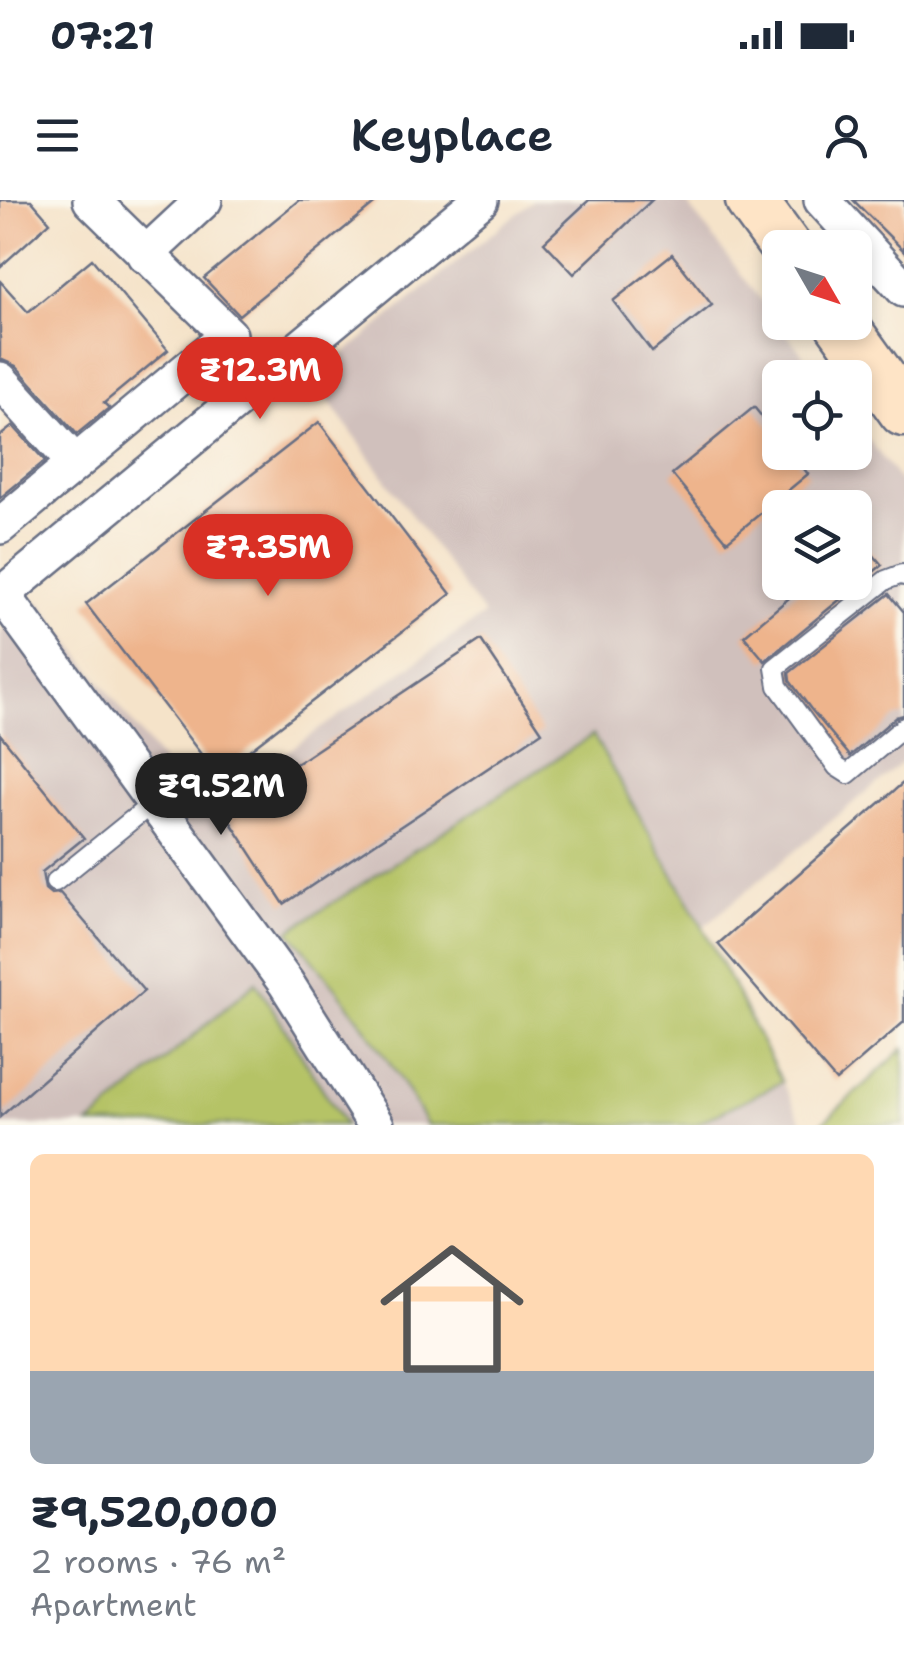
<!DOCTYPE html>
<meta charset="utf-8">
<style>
:root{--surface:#fff;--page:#f6f6f7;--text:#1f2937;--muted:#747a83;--line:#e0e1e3;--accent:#d93025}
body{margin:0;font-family:"Shantell Sans",sans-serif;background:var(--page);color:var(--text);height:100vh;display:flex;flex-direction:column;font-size:38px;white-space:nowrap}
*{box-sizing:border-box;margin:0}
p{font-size:32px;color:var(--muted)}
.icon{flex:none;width:55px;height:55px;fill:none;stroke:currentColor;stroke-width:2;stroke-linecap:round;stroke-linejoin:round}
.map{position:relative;height:925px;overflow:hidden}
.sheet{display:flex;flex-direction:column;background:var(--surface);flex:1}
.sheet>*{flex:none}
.needle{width:65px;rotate:129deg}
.tools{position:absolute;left:762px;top:30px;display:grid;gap:20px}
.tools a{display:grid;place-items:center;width:110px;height:110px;border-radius:15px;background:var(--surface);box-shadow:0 5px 15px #0003;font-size:50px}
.price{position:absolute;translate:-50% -85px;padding:0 22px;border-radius:35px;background:var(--accent);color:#fff;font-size:32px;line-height:65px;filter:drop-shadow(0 2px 5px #0008)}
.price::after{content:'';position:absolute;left:50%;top:60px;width:30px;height:22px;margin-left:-15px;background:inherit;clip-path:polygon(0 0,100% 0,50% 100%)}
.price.current{background:#222;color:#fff}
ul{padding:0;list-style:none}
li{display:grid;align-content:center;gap:20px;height:530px;padding:0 30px}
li+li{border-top:2px solid var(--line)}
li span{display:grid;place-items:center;height:310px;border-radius:15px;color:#555}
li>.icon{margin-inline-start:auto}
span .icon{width:180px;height:180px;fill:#fffc;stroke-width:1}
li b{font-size:42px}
.status{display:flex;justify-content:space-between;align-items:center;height:70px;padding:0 50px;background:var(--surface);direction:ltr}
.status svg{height:28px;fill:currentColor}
header{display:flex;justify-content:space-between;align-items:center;height:130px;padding:0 30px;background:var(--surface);font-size:45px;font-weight:600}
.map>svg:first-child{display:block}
.industrial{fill:#d0c0bc;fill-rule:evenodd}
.green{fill:#b5c366;stroke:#687962;stroke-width:2.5}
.building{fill:#eeb48c}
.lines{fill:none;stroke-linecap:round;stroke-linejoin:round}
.service-casing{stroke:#676e83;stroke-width:22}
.minor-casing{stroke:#676e83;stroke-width:40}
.secondary-casing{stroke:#676e83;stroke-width:55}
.service{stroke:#fff;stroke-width:18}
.minor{stroke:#fff;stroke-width:35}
.secondary{stroke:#fee4c6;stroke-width:50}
</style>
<div class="status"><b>07:21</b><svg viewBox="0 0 49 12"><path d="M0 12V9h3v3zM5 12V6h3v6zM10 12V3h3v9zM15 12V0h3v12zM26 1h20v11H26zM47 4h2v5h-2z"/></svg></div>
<header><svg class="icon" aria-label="menu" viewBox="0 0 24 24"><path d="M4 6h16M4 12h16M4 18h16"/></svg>Keyplace<svg class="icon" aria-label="person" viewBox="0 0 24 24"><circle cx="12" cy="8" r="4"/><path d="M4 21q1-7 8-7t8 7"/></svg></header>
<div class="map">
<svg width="904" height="925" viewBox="0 0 904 925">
<rect width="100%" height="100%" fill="#fbf7ec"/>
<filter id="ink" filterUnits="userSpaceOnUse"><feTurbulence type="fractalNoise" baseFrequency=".01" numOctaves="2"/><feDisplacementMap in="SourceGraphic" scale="20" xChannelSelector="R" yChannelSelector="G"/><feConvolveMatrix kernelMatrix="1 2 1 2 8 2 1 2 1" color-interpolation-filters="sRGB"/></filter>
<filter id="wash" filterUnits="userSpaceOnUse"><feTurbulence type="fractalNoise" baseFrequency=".0048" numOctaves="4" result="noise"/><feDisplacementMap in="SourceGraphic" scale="40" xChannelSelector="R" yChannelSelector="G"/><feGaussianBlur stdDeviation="2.25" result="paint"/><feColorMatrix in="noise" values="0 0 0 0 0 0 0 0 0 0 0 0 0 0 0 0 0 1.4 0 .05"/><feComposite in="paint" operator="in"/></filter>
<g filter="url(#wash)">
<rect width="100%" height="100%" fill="#f5e3c9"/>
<path class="industrial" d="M533,0h151l136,177 -40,1v74h75v-30l49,64v275l-201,166 101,198h-804v-492l39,-32 161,211 284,-197 -171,-236zM780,308h75v74h-75z"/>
<g class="green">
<path d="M593,535l110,192 79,155 -88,43h-267c-39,-71 -85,-133 -138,-194z"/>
<polygon points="256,782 345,925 89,925"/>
<polygon points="904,848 904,925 820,925"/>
</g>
<g id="blocks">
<g class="building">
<polygon points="0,0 31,0 50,22 0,67"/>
<polygon points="299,0 379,0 239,115 204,78"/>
<polygon points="589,0 652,0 574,74 544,42"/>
<polygon points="853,0 904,0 904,51"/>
<polygon points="672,54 712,105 652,152 613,101"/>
<polygon points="92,59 168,150 104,203 109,208 77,234 16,166 0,159 0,81 28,112"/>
<polygon points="754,207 780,239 780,252 791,252 808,274 727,341 672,274"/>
<polygon points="319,222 451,394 217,575 86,404"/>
<polygon points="13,226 45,261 0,298 0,236"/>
<polygon points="855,333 882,365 765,461 744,436 808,382 855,382"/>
<polygon points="889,394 904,412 904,515 896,517 850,556 810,508 790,481 789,473"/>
<polygon points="481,440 542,532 284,704 224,612"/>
<polygon points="0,534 84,638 42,672 45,689 51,694 60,693 144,791 0,917"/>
<polygon points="904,582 904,822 836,881 718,744"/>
</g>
</g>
</g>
<g filter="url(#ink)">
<use href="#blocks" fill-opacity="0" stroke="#676e83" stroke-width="2.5"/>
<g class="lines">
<g class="service-casing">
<g id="service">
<polyline points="904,376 902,374 886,380 775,468 778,486 837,567 848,574 904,527"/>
<polyline points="55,682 154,602"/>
</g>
</g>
<g class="minor-casing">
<g id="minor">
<polyline points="822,0 904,89"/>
<polyline points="145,55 204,0"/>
<polyline points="0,180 75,263"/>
<polyline points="0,326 229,135 91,0"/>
<polyline points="2,394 286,783 376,925"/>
<polyline points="0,396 480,0"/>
</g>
</g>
<g class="secondary-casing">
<g id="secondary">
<polyline points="751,0 786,48"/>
<polyline points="840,122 904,211"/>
</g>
</g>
<use href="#service" class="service"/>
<use href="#minor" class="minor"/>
<use href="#secondary" class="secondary"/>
</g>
</g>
</svg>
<div class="tools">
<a><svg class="needle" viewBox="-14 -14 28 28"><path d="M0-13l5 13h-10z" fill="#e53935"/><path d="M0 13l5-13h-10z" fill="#747a83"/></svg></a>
<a><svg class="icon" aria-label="locate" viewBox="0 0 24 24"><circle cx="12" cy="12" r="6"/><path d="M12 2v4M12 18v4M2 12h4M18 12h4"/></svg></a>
<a><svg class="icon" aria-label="layers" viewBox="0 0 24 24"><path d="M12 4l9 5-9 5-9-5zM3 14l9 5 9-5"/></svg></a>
</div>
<b class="price" style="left:260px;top:222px">₹12.3M</b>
<b class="price" style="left:268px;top:399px">₹7.35M</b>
<b class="price current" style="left:221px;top:638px">₹9.52M</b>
</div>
<section class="sheet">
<ul>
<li><span style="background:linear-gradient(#ffd9b3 70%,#9aa5b1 0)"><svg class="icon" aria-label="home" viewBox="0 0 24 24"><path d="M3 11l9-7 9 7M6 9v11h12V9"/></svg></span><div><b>₹9,520,000</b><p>2 rooms · 76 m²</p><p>Apartment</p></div></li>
</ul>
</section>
